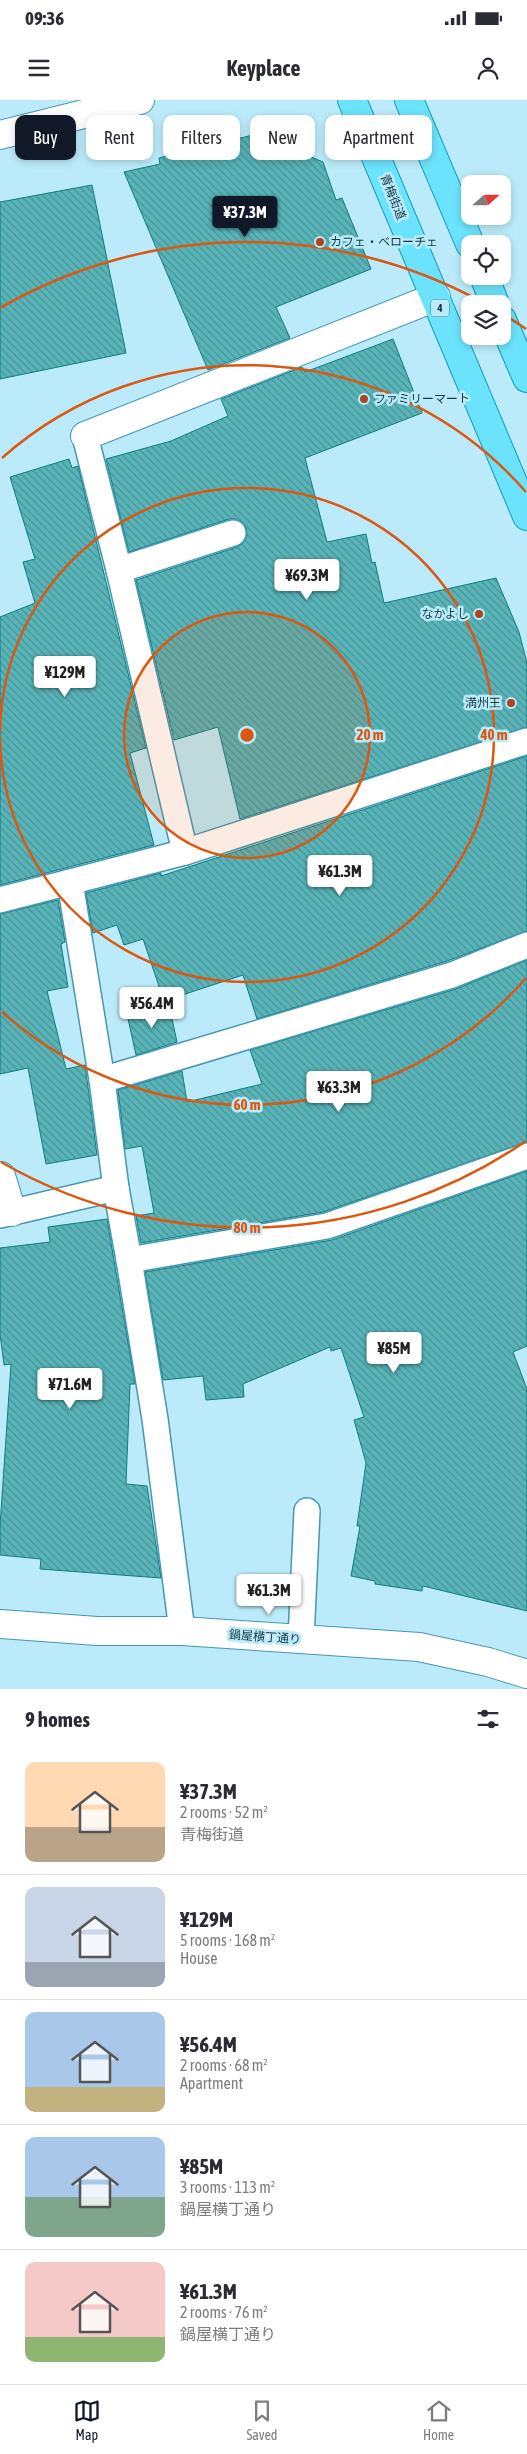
<!DOCTYPE html>
<meta charset="utf-8">
<style>
:root{--surface:#fff;--page:#f2f2f3;--text:#2b2b33;--muted:#7c7c81;--line:#e1e1e2;--accent:#111827}
body{margin:0;font-family:"Asap Condensed","Noto Sans JP",sans-serif;background:var(--page);color:var(--text);height:100vh;display:flex;flex-direction:column;font-size:19px;white-space:nowrap}
*{box-sizing:border-box;margin:0}
p{font-size:16px;color:var(--muted)}
.icon{flex:none;width:28px;height:28px;fill:none;stroke:currentColor;stroke-width:2;stroke-linecap:round;stroke-linejoin:round}
.map{position:relative;height:1589px;overflow:hidden}
.sheet{display:flex;flex-direction:column;background:var(--surface);flex:1}
.sheet>*{flex:none}
.guide{position:absolute;left:15px;top:15px;width:498px;height:45px;display:flex;gap:10px}
.needle{width:32px;rotate:69deg}
.buttons{position:absolute;left:461px;top:75px;display:grid;gap:10px}
.buttons a{display:grid;place-items:center;width:50px;height:50px;border-radius:10px;background:var(--surface);box-shadow:0 2px 8px #0003;font-size:25px}
.price{position:absolute;translate:-50% -42px;padding:0 11px;border-radius:5px;background:#fff;color:#222;font-size:16px;line-height:32px;filter:drop-shadow(0 1px 2px #0008)}
.price::after{content:'';position:absolute;left:50%;top:30px;width:15px;height:11px;margin-left:-8px;background:inherit;clip-path:polygon(0 0,100% 0,50% 100%)}
.price.on{background:var(--accent);color:#fff}
ul{padding:0;list-style:none}
li{display:flex;align-items:center;gap:15px;height:125px;padding:0 25px}
li+li{border-top:1px solid var(--line)}
li span{display:grid;place-items:center;flex:none;width:140px;height:100px;border-radius:10px;color:#555}
li>.icon{margin-inline-start:auto}
span .icon{width:60px;height:60px;fill:#fffc;stroke-width:1}
li b{font-size:21px}
h2{display:flex;justify-content:space-between;align-items:center;height:60px;padding:0 25px;font-size:21px}
.pill{padding:0 18px;border-radius:10px;background:var(--surface);box-shadow:0 2px 8px #0003;font-size:18px;line-height:45px}
.pill.on{background:var(--accent);color:#fff}
.status{display:flex;justify-content:space-between;align-items:center;height:35px;padding:0 25px;background:var(--surface);direction:ltr}
.status svg{height:14px;fill:currentColor}
header{display:flex;justify-content:space-between;align-items:center;height:65px;padding:0 25px;background:var(--surface);font-size:22px;font-weight:700}
.menu{display:flex;justify-content:space-around;align-items:center;height:70px;border-top:1px solid var(--line);background:var(--surface);font-size:14px;color:var(--muted)}
.menu a{display:grid;justify-items:center;gap:2px}
.menu .on{color:var(--accent)}
.map>svg:first-child{display:block}
.building{fill:url(#building-back-hatch);stroke:#0f7c80}
.lines{fill:none;stroke-linecap:round;stroke-linejoin:round}
.lane-casing{stroke:#4598b0;stroke-width:28}
.street-casing{stroke:#4598b0;stroke-width:30}
.secondary-casing{stroke:#4598b0;stroke-width:30}
.primary-casing{stroke:#0c9bba;stroke-width:30}
.lane{stroke:#fff;stroke-width:25}
.street{stroke:#fff;stroke-width:28}
.secondary{stroke:#fff;stroke-width:28}
.primary{stroke:#6be3fc;stroke-width:28}
.ring{fill:none;stroke:#dd570f;stroke-width:2.5}
.poi-dot{fill:#ab441f;stroke:#bbebfa;stroke-width:2}
.labels{text-anchor:middle;dominant-baseline:central;stroke-width:5;stroke-linejoin:round;paint-order:stroke}
.shield{fill:#bbebfa;stroke:#466e79;stroke-width:1}
.shield-label{font-size:11px;font-weight:bold;fill:#143842}
.street-label{font-size:12px;fill:#143842;stroke:#bbebfa}
.poi-label{font-size:12px;fill:#143842;stroke:#bbebfa;text-anchor:start}
.centre{fill:#dd570f;stroke:#bbebfa;stroke-width:2.5}
.ring-label{font-size:15px;text-anchor:middle;font-weight:bold;fill:#dd570f;stroke:#bbebfa;stroke-width:5;stroke-linejoin:round;paint-order:stroke}
</style>
<div class="status"><b>09:36</b><svg viewBox="0 0 49 12"><path d="M0 12V9h3v3zM5 12V6h3v6zM10 12V3h3v9zM15 12V0h3v12zM26 1h20v11H26zM47 4h2v5h-2z"/></svg></div>
<header><svg class="icon" aria-label="menu" viewBox="0 0 24 24"><path d="M4 6h16M4 12h16M4 18h16"/></svg>Keyplace<svg class="icon" aria-label="person" viewBox="0 0 24 24"><circle cx="12" cy="8" r="4"/><path d="M4 21q1-7 8-7t8 7"/></svg></header>
<div class="map">
<svg width="527" height="1589" viewBox="0 0 527 1589">
<defs>
<pattern id="building-back-hatch" width="6" height="6" patternUnits="userSpaceOnUse" patternTransform="scale(1.25)"><rect width="6" height="6" fill="#58b4b8"/><path d="M-1 5l2 2M0 0l6 6M5-1l2 2" fill="none" stroke="#489397"/></pattern>
</defs>
<rect width="100%" height="100%" fill="#bbebfa"/>
<g class="building">
<polygon points="257,34 323,62 336,100 342,98 371,169 276,207 290,238 208,270 124,72 160,64 159,58"/>
<polygon points="92,85 126,253 0,279 0,102"/>
<polygon points="393,239 422,313 305,358 327,442 366,434 372,463 375,462 384,503 496,478 519,532 527,563 527,627 240,719 218,627 174,640 136,480 237,447 243,443 247,436 246,428 236,419 229,419 129,452 106,359 171,341 228,316 221,299 302,267 305,272"/>
<polygon points="69,359 72,368 78,366 146,648 130,653 154,745 0,785 0,517 35,503 23,462 35,459 10,377"/>
<polygon points="527,656 527,831 447,861 257,919 243,875 164,901 143,839 124,845 117,825 93,833 86,793 161,773 161,776"/>
<polygon points="58,800 65,842 61,844 68,887 47,891 66,969 85,965 97,1055 46,1064 28,968 0,974 0,814"/>
<polygon points="527,860 527,1042 323,1112 141,1143 136,1116 154,1113 142,1046 125,1049 118,990 182,971 187,1002 262,984 250,950 456,889"/>
<polygon points="169,905 177,942 136,955 127,914"/>
<polygon points="527,1071 527,1246 513,1252 527,1289 527,1511 423,1486 422,1491 375,1484 375,1481 351,1476 360,1426 357,1426 366,1363 354,1320 364,1317 341,1248 331,1251 330,1247 243,1284 244,1297 206,1300 203,1276 163,1280 145,1172 332,1140"/>
<polygon points="107,1119 135,1284 130,1284 126,1384 147,1386 161,1478 40,1469 41,1459 0,1455 0,1426 11,1264 4,1265 0,1234 0,1148 50,1142 48,1127"/>
</g>
<g class="lines">
<g class="lane-casing">
<g id="lane">
<polyline points="85,336 119,470 185,752"/>
<polyline points="119,470 233,433"/>
<polyline points="70,782 185,752 527,641"/>
<polyline points="0,800 70,782 102,980 116,1088 0,1115"/>
<polyline points="102,980 452,875 527,845"/>
<polyline points="116,1088 129,1160"/>
<polyline points="182,1531 155,1319 129,1160 327,1126 527,1056"/>
<polyline points="301,1539 307,1411"/>
</g>
</g>
<g class="street-casing">
<g id="street">
<polyline points="85,336 436,197"/>
<polyline points="1,1076 12,1112"/>
</g>
</g>
<g class="secondary-casing">
<g id="secondary">
<polyline points="0,35 140,0"/>
<polyline points="0,1524 97,1531 182,1531 419,1547 488,1562 527,1574"/>
</g>
</g>
<g class="primary-casing">
<g id="primary">
<polyline points="352,0 527,416"/>
<polyline points="409,0 470,144"/>
<polyline points="484,176 495,204"/>
<polyline points="502,220 527,278"/>
</g>
</g>
<use href="#lane" class="lane"/>
<use href="#street" class="street"/>
<use href="#secondary" class="secondary"/>
<use href="#primary" class="primary"/>
</g>
<circle cx="247" cy="635" r="123" fill="#dd570f" fill-opacity=".12"/>
<g class="ring">
<circle cx="247" cy="635" r="123"/>
<path d="M0 633A247 247 0 1 1 0 637"/>
<path d="M526 878A370 370 0 0 1 2 912M2 358A370 370 0 0 1 526 392"/>
<path d="M526 1041A493 493 0 0 1 1 1062M0 208A493 493 0 0 1 482 202M505 215A493 493 0 0 1 526 229"/>
</g>
<g class="poi-dot">
<circle cx="320" cy="142" r="5"/>
<circle cx="364" cy="299" r="5"/>
<circle cx="479" cy="514" r="5"/>
<circle cx="511" cy="603" r="5"/>
</g>
<g class="labels">
<rect class="shield" x="431" y="199.5" width="18" height="17" rx="4"/>
<g class="shield-label">
<text x="440" y="208">4</text>
</g>
<g class="street-label">
<text transform="translate(393 97) rotate(68)">青梅街道</text>
<text transform="translate(265 1537) rotate(4)">鍋屋横丁通り</text>
</g>
<g class="poi-label">
<text x="330" y="142">カフェ・ベローチェ</text>
<text x="374" y="299">ファミリーマート</text>
<text x="469" y="514" text-anchor="end">なかよし</text>
<text x="501" y="603" text-anchor="end">満州王</text>
</g>
</g>
<circle cx="247" cy="635" r="8" class="centre"/>
<g class="ring-label">
<text x="370" y="640">20 m</text>
<text x="494" y="640">40 m</text>
<text x="247" y="1010">60 m</text>
<text x="247" y="1133">80 m</text>
</g>
</svg>
<div class="buttons">
<a><svg class="needle" viewBox="-14 -14 28 28"><path d="M0-13l5 13h-10z" fill="#e53935"/><path d="M0 13l5-13h-10z" fill="#7c7c81"/></svg></a>
<a><svg class="icon" aria-label="locate" viewBox="0 0 24 24"><circle cx="12" cy="12" r="6"/><path d="M12 2v4M12 18v4M2 12h4M18 12h4"/></svg></a>
<a><svg class="icon" aria-label="layers" viewBox="0 0 24 24"><path d="M12 4l9 5-9 5-9-5zM3 14l9 5 9-5"/></svg></a>
</div>
<b class="price on" style="left:245px;top:138px">¥37.3M</b>
<b class="price" style="left:307px;top:501px">¥69.3M</b>
<b class="price" style="left:65px;top:598px">¥129M</b>
<b class="price" style="left:340px;top:797px">¥61.3M</b>
<b class="price" style="left:152px;top:929px">¥56.4M</b>
<b class="price" style="left:339px;top:1013px">¥63.3M</b>
<b class="price" style="left:394px;top:1274px">¥85M</b>
<b class="price" style="left:70px;top:1310px">¥71.6M</b>
<b class="price" style="left:269px;top:1516px">¥61.3M</b>
<div class="guide">
<a class="pill on">Buy</a>
<a class="pill">Rent</a>
<a class="pill">Filters</a>
<a class="pill">New</a>
<a class="pill">Apartment</a>
</div>
</div>
<section class="sheet">
<h2>9 homes<svg class="icon" aria-label="filters" viewBox="0 0 24 24"><path d="M4 7h16M4 17h16"/><circle cx="9" cy="7" r="2"/><circle cx="15" cy="17" r="2"/></svg></h2>
<ul>
<li><span style="background:linear-gradient(#ffd9b3 65%,#b9a48a 0)"><svg class="icon" aria-label="home" viewBox="0 0 24 24"><path d="M3 11l9-7 9 7M6 9v11h12V9"/></svg></span><div><b>¥37.3M</b><p>2 rooms · 52 m²</p><p>青梅街道</p></div></li>
<li><span style="background:linear-gradient(#c9d6e8 75%,#9aa5b1 0)"><svg class="icon" aria-label="home" viewBox="0 0 24 24"><path d="M3 11l9-7 9 7M6 9v11h12V9"/></svg></span><div><b>¥129M</b><p>5 rooms · 168 m²</p><p>House</p></div></li>
<li><span style="background:linear-gradient(#a9c7e8 75%,#c2b280 0)"><svg class="icon" aria-label="home" viewBox="0 0 24 24"><path d="M3 11l9-7 9 7M6 9v11h12V9"/></svg></span><div><b>¥56.4M</b><p>2 rooms · 68 m²</p><p>Apartment</p></div></li>
<li><span style="background:linear-gradient(#a9c7e8 60%,#7fa58c 0)"><svg class="icon" aria-label="home" viewBox="0 0 24 24"><path d="M3 11l9-7 9 7M6 9v11h12V9"/></svg></span><div><b>¥85M</b><p>3 rooms · 113 m²</p><p>鍋屋横丁通り</p></div></li>
<li><span style="background:linear-gradient(#f6c9c9 75%,#8fb573 0)"><svg class="icon" aria-label="home" viewBox="0 0 24 24"><path d="M3 11l9-7 9 7M6 9v11h12V9"/></svg></span><div><b>¥61.3M</b><p>2 rooms · 76 m²</p><p>鍋屋横丁通り</p></div></li>
</ul>
</section>
<nav class="menu">
<a class="on"><svg class="icon" aria-label="map" viewBox="0 0 24 24"><path d="M3 6l6-2 6 2 6-2v14l-6 2-6-2-6 2zM9 4v14M15 6v14"/></svg>Map</a>
<a><svg class="icon" aria-label="saved" viewBox="0 0 24 24"><path d="M7 4h10v16l-5-4-5 4z"/></svg>Saved</a>
<a><svg class="icon" aria-label="home" viewBox="0 0 24 24"><path d="M3 11l9-7 9 7M6 9v11h12V9"/></svg>Home</a>
</nav>
